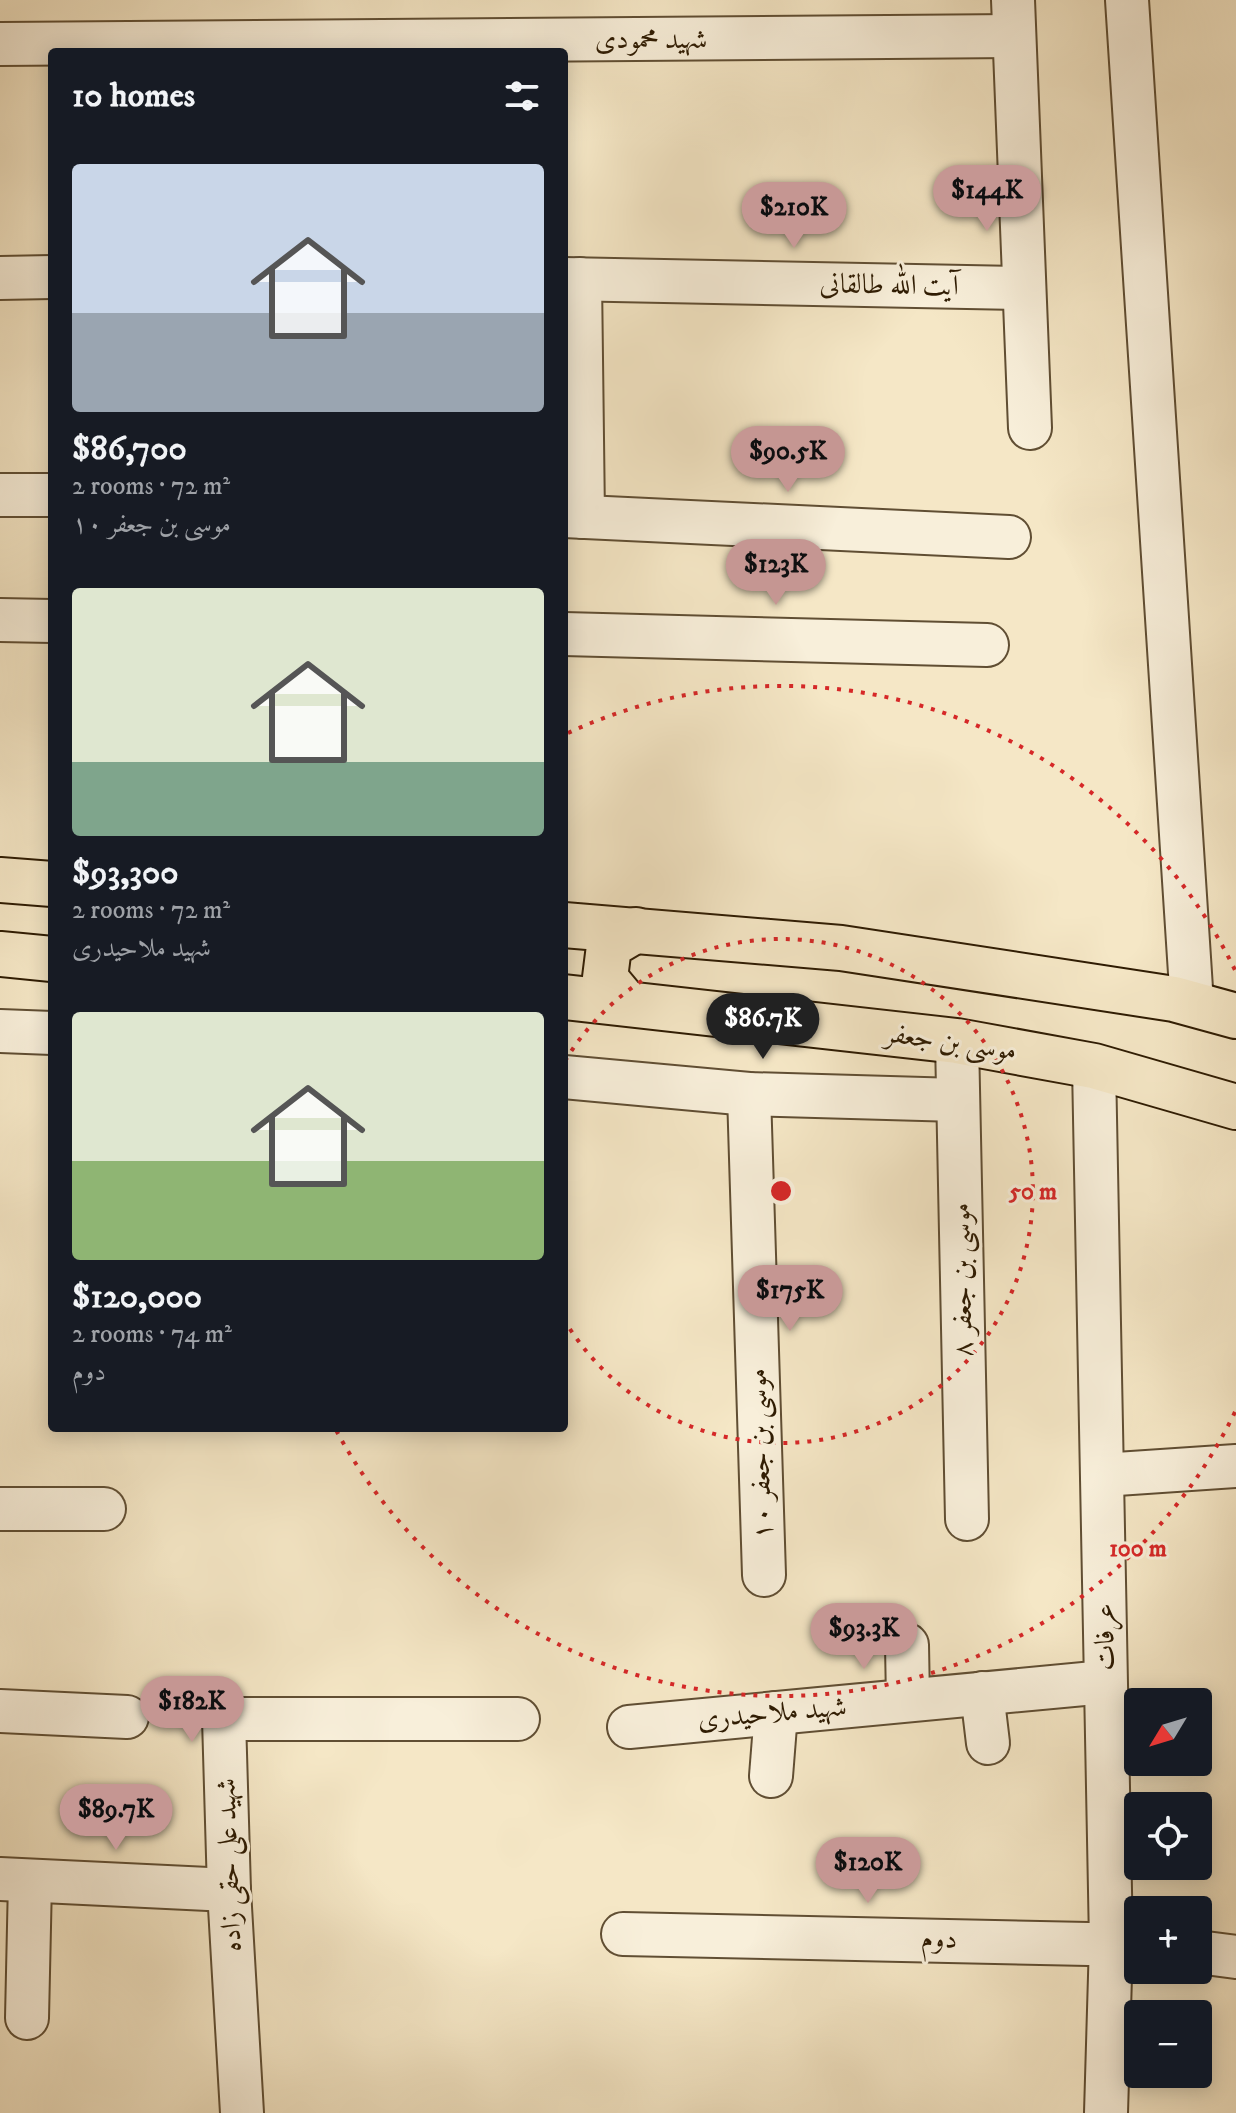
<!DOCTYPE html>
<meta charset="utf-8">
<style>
:root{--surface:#171b24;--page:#242831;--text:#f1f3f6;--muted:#9ea1a6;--accent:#c59692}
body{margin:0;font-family:"IM FELL DW Pica",Amiri,serif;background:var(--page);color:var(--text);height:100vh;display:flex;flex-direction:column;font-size:30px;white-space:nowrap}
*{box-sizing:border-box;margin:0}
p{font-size:26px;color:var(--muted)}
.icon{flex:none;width:44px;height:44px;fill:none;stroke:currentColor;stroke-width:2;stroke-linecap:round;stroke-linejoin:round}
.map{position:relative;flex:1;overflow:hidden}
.details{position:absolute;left:48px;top:48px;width:520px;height:1384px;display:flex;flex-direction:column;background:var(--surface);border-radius:8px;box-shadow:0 4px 20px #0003}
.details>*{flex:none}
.needle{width:52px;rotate:232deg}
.fabs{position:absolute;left:1124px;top:1688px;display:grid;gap:16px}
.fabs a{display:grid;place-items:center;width:88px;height:88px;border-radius:8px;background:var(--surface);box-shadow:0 4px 20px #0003;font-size:40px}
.price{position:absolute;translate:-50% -68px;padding:0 18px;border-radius:28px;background:var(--accent);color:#111;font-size:26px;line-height:52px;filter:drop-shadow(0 2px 4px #0008)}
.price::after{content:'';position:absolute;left:50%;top:48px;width:24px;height:18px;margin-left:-12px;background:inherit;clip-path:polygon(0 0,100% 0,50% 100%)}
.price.on{background:#222;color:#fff}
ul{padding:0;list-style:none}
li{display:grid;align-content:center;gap:16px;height:424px;padding:0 24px}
li span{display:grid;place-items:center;height:248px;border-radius:8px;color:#555}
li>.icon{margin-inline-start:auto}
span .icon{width:144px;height:144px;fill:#fffc;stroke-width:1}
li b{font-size:34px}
h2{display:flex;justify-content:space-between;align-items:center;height:96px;padding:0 24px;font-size:34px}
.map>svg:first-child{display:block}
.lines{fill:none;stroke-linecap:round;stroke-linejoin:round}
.minor-casing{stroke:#604e33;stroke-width:46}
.major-casing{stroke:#2e1b02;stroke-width:48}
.path{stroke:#2e1b02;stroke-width:5;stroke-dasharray:6 4;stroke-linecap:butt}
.minor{stroke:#f8efda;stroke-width:42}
.major{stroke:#f5e7c6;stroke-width:44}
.ring{fill:none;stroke:#d62828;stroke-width:4;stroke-dasharray:4 8}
.labels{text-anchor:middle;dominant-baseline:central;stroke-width:6;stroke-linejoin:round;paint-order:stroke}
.street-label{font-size:28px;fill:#2e1b02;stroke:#f8efda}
.centre{fill:#d62828;stroke:#f8efda;stroke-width:4}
.ring-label{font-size:24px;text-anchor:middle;font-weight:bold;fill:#d62828;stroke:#f8efda;stroke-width:6;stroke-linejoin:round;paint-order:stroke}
</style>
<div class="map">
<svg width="1236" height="2113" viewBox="0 0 1236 2113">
<rect width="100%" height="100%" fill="#f5e7c6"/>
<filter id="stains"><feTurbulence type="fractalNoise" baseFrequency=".0025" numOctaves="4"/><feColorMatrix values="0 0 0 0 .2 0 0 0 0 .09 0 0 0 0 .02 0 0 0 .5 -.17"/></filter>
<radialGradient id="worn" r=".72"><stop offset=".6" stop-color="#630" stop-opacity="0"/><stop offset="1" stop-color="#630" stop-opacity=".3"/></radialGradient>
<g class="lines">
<g class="minor-casing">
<g id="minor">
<polyline points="1013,0 1030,428"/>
<polyline points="1127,0 1192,1004"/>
<polyline points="0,44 1014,36"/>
<polyline points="0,278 52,277"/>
<polyline points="564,279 1022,288"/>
<polyline points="580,279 583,517"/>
<polyline points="0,495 52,495"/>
<polyline points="564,516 1009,537"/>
<polyline points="0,620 52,621"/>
<polyline points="564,634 987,645"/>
<polyline points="0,1031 52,1033"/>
<polyline points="957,1041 967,1519"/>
<polyline points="1094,1066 1111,1942 1106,2113"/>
<polyline points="564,1077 749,1094 958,1100"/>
<polyline points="749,1094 764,1575"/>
<polyline points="1102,1475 1236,1466"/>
<polyline points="0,1509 104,1509"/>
<polyline points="907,1645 908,1700"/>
<polyline points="982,1693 988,1743"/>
<polyline points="0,1711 127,1717"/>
<polyline points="629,1727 1105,1682"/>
<polyline points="771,1776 776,1713"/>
<polyline points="0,1879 229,1890"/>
<polyline points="623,1934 1137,1945"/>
<polyline points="1198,1952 1236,1957"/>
<polyline points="27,2018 30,1881"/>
<polyline points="242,2113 229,1890 224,1719 518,1719"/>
</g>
</g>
<g class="major-casing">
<g id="major">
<polyline points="0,880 52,884"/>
<polyline points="564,925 841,948 1174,999 1236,1016"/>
<polyline points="0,954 52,959"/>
<polyline points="564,997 957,1041 1094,1066 1236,1107"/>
<polyline points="625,1002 605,978 609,946 636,930"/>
</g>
</g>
<polyline class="path" points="161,1717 187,1718"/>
<use href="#minor" class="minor"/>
<use href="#major" class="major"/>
</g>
<g class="ring">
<path d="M565 1061A252 252 0 1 1 565 1321"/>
<path d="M1235 1412A505 505 0 0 1 335 1428M568 733A505 505 0 0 1 1235 970"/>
</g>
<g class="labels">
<g class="street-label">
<text x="651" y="39">شهید محمودی</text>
<text transform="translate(889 285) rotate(1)">آیت الله طالقانی</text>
<text transform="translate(951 1042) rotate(8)">موسی بن جعفر</text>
<text transform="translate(962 1280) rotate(-91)">موسی بن جعفر ۸</text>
<text transform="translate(760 1454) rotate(-92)">موسی بن جعفر ۱۰</text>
<text transform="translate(1105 1637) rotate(-91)">عرفات</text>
<text transform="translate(772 1713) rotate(-5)">شهید ملاحیدری</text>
<text transform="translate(229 1865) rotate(-92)">شهید علی حقی زاده</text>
<text transform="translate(939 1939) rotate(1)">دوم</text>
</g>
</g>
<circle cx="781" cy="1191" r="12" class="centre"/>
<g class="ring-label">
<text x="1033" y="1199">50 m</text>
<text x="1138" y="1556">100 m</text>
</g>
<rect width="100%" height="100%" filter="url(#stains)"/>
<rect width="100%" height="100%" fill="url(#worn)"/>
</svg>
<div class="fabs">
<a><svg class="needle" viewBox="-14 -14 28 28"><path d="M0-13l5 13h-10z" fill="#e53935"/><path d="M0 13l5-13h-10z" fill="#9ea1a6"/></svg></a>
<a><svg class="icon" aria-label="locate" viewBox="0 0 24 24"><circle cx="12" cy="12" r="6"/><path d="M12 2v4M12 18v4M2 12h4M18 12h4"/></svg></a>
<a>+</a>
<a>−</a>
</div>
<b class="price" style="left:987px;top:233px">$144K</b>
<b class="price" style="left:794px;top:250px">$210K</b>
<b class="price" style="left:788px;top:494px">$90.5K</b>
<b class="price" style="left:776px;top:607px">$123K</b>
<b class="price on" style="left:763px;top:1061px">$86.7K</b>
<b class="price" style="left:790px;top:1333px">$175K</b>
<b class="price" style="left:864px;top:1671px">$93.3K</b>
<b class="price" style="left:192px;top:1744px">$182K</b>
<b class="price" style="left:116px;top:1852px">$89.7K</b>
<b class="price" style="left:868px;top:1905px">$120K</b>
<section class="details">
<h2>10 homes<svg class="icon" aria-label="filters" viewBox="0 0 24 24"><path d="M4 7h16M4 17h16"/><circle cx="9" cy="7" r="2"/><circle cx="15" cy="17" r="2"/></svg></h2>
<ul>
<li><span style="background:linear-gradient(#c9d6e8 60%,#9aa5b1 0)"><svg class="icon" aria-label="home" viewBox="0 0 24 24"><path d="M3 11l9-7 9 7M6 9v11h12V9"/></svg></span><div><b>$86,700</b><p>2 rooms · 72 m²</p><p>موسی بن جعفر ۱۰</p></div></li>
<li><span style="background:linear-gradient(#dfe7d0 70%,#7fa58c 0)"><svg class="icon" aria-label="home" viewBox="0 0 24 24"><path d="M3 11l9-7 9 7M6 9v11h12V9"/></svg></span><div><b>$93,300</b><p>2 rooms · 72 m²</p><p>شهید ملاحیدری</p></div></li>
<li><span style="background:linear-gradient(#dfe7d0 60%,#8fb573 0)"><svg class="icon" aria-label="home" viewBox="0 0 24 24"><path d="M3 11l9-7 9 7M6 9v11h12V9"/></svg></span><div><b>$120,000</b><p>2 rooms · 74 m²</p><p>دوم</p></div></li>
</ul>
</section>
</div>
